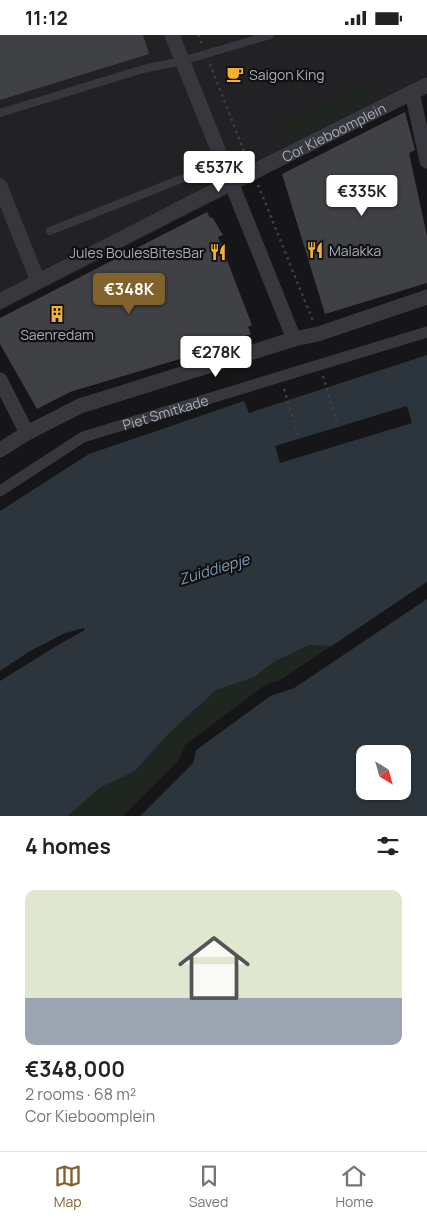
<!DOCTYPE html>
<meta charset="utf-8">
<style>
:root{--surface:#fff;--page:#f6f6f6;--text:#222;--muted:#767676;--line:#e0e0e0;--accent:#80622a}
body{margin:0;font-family:Manrope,sans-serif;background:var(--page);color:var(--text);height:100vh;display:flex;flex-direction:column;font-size:19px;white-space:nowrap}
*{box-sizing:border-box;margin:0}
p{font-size:16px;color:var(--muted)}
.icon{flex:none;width:28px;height:28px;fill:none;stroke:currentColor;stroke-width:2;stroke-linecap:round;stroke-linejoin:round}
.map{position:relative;height:781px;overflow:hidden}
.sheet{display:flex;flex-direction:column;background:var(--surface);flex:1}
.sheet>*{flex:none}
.needle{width:32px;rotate:143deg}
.buttons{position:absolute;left:356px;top:710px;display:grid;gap:10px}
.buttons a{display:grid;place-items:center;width:55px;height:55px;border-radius:10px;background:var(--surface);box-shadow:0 1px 4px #0004;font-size:25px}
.price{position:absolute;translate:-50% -42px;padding:0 11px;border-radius:5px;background:#fff;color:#222;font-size:16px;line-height:32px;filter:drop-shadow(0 1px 2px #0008)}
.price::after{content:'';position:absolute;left:50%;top:30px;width:15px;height:11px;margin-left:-8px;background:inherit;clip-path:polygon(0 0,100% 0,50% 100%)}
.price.active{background:var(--accent);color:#fff}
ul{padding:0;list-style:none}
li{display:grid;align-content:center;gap:10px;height:265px;padding:0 25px}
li+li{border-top:1px solid var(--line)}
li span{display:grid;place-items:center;height:155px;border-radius:10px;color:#555}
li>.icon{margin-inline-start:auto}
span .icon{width:90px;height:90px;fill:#fffc;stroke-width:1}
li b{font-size:21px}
h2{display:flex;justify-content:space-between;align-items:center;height:60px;padding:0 25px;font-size:21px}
.status{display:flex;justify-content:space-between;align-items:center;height:35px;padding:0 25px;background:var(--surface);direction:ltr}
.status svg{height:14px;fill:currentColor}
.tabs{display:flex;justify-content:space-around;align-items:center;height:70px;border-top:1px solid var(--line);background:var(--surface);font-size:14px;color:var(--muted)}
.tabs a{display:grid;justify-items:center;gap:2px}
.tabs .active{color:var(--accent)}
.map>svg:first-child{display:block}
.built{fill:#222225}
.green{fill:#1e261f}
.water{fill:#2c353c;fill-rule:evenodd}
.pier{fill:#161618}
.building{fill:#404145}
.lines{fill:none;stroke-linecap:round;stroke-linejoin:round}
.path{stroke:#3d3f44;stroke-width:2.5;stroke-dasharray:2.5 4;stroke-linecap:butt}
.service{stroke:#37383d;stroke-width:8}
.pedestrian{stroke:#37383d;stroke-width:11}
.minor{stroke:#37383d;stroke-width:15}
.labels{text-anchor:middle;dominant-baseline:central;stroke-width:4.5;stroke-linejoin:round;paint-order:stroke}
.poi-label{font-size:14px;fill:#a8adb8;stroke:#111113;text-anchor:start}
.street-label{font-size:14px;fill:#a8adb8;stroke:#111113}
.water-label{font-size:15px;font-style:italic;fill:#7f9bb3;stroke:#111113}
</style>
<div class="status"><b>11:12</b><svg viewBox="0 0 49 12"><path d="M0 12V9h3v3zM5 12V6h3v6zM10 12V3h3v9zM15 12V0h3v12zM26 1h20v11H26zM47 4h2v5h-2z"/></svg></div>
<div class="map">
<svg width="427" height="781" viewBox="0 0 427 781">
<rect width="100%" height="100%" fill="#161618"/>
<polygon class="built" points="0,0 427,0 427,57 0,276"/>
<g class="green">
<polygon points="366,52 371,64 285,107 278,89"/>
<polygon points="427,547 279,646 270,648 261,653 185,710 179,725 123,781 18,781 97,695"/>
</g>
<g class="water">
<polygon points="427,320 427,547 332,611 309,610 275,626 254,642 216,655 169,698 135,736 99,753 68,781 0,781 0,476 89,419 244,366 249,378"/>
<path d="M427,563v218h-287l53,-53 3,-13 74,-54 24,-8zM365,719h37v37h-37z"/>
</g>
<g class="pier">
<polygon points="407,371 412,388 280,428 275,411"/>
<polygon points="427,547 427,550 334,613 329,613"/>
<polygon points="427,561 427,564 294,653 270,661 196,715 193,728 140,781 138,781 190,727 194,713 269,659 293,651 367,600"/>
<polygon points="84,593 85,595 58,610 0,646 0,636 30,616 65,598"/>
</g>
<g class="building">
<polygon points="0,0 143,0 149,19 0,65"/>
<polygon points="405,77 415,115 409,118 427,201 427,248 325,279 282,139"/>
<polygon points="207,177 210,183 212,182 223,200 218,202 252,290 248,292 251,299 229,306 230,309 70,357 37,374 0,309 0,283"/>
</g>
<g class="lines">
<g class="path">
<polyline points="198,0 202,10"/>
<polyline points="210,29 247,124"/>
<polyline points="258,150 313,286"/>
<polyline points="323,341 338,392"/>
<polyline points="284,354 299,403"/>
</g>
<g class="service">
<polyline points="0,78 143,34 182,26 270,0"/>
<polyline points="50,196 186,142"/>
</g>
<path class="pedestrian" id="s1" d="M0,456l83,-54 344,-105"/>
<g class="minor">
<polyline points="172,0 294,304"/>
<polyline points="412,57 427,126"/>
<polyline points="0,151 38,246"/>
<path id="s2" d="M0,266l195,-100 232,-116"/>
<polyline points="0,345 27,398"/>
<polyline points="0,415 27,398 80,371 294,304 318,299 427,262"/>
</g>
</g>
<defs>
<g id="cafe-bare" transform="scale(1.35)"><path d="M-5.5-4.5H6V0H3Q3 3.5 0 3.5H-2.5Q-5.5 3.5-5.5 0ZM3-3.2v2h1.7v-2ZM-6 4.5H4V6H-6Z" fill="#f2b134" stroke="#111113" stroke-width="2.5" paint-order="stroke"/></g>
<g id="restaurant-bare" transform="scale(1.35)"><path d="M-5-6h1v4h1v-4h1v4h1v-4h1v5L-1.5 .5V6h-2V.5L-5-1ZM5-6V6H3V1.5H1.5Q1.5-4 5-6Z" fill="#f2b134" stroke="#111113" stroke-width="2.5" paint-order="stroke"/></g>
<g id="building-bare" transform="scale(1.35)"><path d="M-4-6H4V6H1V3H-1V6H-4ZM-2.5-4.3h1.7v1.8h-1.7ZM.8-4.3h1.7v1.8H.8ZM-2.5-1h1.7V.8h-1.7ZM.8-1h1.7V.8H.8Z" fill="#f2b134" stroke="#111113" stroke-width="2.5" paint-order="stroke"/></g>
</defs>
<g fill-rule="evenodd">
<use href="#cafe-bare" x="235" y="39"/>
<use href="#restaurant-bare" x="315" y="215"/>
<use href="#restaurant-bare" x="218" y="217"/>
<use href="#building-bare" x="57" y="279"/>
</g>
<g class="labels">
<g class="poi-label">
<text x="249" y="39">Saigon King</text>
<text x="329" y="215">Malakka</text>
<text x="204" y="217" text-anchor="end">Jules BoulesBitesBar</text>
<text x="57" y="299" text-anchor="middle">Saenredam</text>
</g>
<g class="street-label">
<text stroke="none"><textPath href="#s2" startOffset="374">Cor Kieboomplein</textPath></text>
<text stroke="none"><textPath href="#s1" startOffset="185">Piet Smitkade</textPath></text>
</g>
<g class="water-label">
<text transform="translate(214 534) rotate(-17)">Zuiddiepje</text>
</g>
</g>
</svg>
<div class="buttons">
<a><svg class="needle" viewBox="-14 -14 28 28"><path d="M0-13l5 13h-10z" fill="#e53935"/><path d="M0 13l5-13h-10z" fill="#767676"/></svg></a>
</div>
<b class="price" style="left:219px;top:158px">€537K</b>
<b class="price" style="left:362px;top:182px">€335K</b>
<b class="price active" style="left:129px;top:280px">€348K</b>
<b class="price" style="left:216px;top:343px">€278K</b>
</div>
<section class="sheet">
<h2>4 homes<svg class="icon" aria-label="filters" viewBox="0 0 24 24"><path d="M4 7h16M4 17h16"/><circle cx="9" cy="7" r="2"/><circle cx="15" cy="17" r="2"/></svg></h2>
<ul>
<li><span style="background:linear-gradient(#dfe7d0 70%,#9aa5b1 0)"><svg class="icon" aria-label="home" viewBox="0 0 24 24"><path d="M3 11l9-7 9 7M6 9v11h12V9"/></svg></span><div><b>€348,000</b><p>2 rooms · 68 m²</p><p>Cor Kieboomplein</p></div></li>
</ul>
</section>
<nav class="tabs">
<a class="active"><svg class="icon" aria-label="map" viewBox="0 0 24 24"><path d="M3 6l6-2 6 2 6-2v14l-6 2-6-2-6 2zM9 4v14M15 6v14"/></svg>Map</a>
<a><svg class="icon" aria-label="saved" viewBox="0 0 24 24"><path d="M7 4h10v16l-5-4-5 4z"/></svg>Saved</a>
<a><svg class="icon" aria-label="home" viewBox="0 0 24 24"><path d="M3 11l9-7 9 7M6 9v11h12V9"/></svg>Home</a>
</nav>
